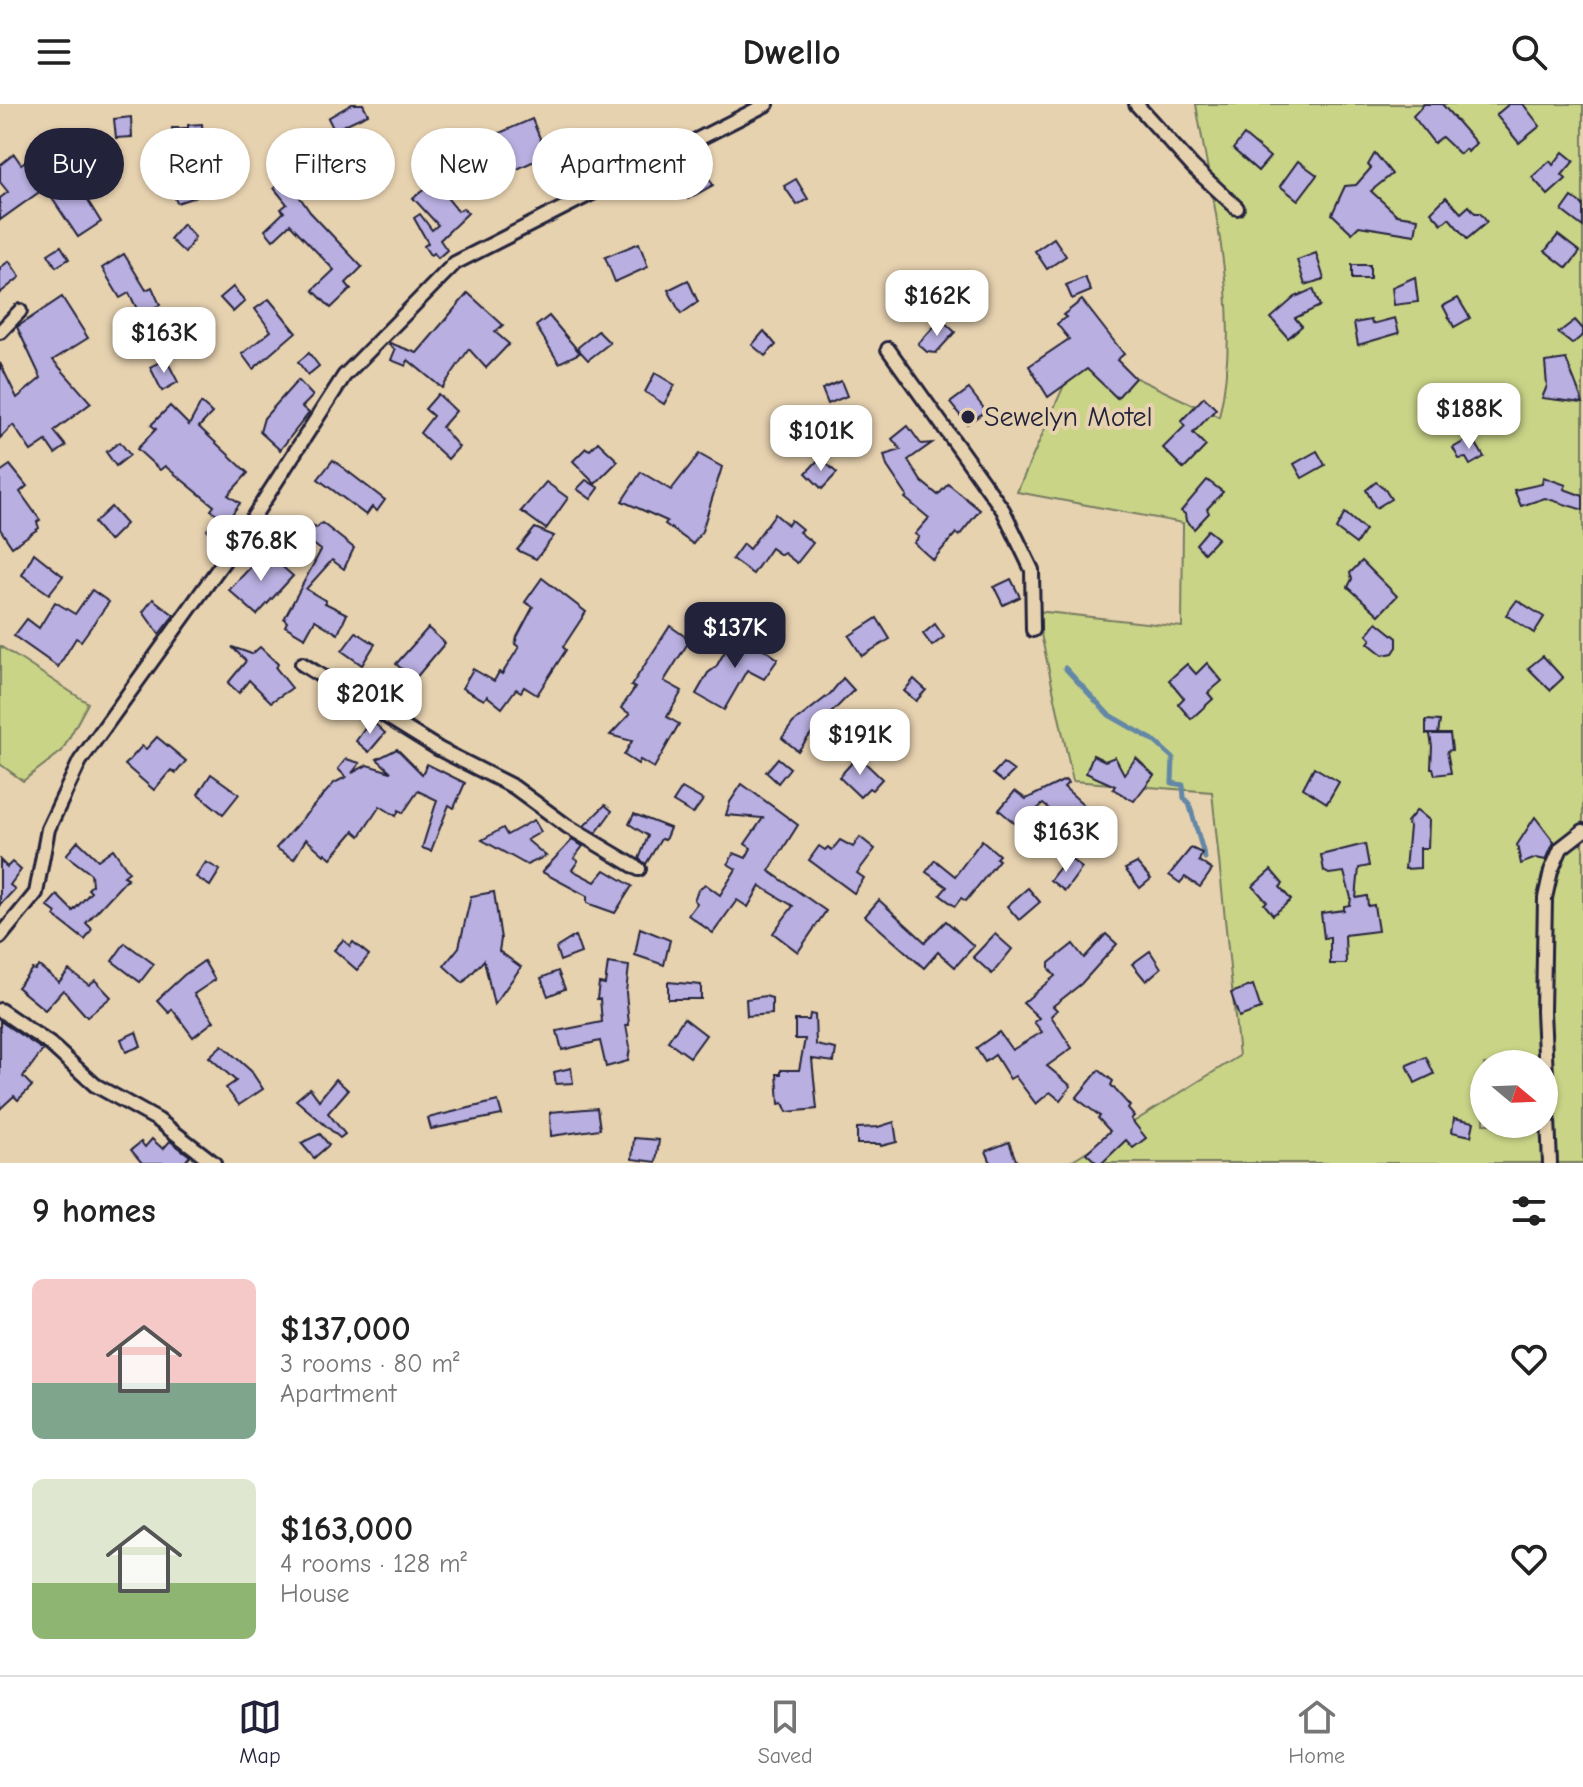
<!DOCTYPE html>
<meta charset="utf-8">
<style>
:root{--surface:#fff;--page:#f2f2f2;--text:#222;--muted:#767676;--line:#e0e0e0;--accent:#22223b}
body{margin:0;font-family:"Comic Neue",sans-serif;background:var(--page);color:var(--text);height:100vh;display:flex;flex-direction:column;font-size:30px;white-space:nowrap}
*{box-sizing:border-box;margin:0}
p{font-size:26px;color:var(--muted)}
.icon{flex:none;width:44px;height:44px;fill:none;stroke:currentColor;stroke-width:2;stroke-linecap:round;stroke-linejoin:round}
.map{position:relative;height:1059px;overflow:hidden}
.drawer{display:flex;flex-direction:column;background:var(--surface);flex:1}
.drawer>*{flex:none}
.hud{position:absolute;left:24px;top:24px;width:800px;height:72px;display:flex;gap:16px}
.needle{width:52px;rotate:109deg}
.fabs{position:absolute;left:1470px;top:946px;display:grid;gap:16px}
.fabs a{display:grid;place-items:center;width:88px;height:88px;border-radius:50%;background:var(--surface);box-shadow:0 2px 6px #0004;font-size:40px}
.price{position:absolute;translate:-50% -68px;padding:0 18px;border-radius:16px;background:#fff;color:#222;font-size:26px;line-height:52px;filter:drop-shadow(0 2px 4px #0008)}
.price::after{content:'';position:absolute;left:50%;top:48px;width:24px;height:18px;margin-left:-12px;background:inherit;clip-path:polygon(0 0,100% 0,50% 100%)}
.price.current{background:var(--accent);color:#fff}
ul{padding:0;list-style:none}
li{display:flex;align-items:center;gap:24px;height:200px;padding:0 32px}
li span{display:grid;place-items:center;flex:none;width:224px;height:160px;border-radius:12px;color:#555}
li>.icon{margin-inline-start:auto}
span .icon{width:96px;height:96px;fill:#fffc;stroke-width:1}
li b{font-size:34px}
h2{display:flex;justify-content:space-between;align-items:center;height:96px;padding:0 32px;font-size:34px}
.chip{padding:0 28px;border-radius:36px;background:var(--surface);box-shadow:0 2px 6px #0004;font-size:28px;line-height:72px}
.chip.current{background:var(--accent);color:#fff}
header{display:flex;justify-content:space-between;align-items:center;height:104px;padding:0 32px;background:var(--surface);font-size:36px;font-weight:800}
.tabs{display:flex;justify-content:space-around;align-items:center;height:112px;border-top:2px solid var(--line);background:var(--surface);font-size:22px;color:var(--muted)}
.tabs a{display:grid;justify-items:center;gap:4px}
.tabs .current{color:var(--accent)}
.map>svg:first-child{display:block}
.grass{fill:#c9d487;stroke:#767b61;stroke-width:2;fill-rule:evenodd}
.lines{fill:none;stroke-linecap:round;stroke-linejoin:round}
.stream{stroke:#6387a6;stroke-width:5}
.building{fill:#b9afe0;stroke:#22223b;stroke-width:2}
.minor-casing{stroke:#22223b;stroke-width:18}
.minor{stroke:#e7d2b0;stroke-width:12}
.poi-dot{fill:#22223b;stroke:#e7d2b0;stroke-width:3}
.labels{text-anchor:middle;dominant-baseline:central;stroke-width:8;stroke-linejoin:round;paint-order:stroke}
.poi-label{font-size:28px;fill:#22223b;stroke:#e7d2b0;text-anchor:start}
</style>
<header><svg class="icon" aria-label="menu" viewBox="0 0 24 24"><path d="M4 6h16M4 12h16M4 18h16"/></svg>Dwello<svg class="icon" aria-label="search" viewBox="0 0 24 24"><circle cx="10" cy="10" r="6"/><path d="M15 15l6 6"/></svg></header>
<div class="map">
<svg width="1583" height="1059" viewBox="0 0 1583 1059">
<rect width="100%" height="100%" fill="#e7d2b0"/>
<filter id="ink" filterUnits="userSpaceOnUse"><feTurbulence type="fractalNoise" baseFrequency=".0125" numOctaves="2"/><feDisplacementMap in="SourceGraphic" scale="16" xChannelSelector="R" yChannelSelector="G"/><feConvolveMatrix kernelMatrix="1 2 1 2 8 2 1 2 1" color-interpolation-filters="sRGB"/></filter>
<g filter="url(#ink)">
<g class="grass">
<path d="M1196,0h387v1059h-515l171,-107 -27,-264 -139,-11 -37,-170 146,16 1,-104 -166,-31 62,-141 140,66c24,-103 -6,-211 -23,-313zM1484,960h60v60h-60z"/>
<polygon points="0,542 88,599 62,647 23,677 0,660"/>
</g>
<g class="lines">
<polyline class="stream" points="1065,564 1109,611 1153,636 1173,654 1172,679 1183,681 1184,694 1189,699 1205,754"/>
</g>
<g class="building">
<polygon points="352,0 363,0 368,10 334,26 328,14"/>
<polygon points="1424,0 1442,0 1476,39 1468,48 1465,45 1460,50 1442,33 1434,39 1413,12"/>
<polygon points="1509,0 1523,0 1540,22 1519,39 1496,11"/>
<polygon points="131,13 132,33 116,34 114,15"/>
<polygon points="532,15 547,51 509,69 501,53 465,76 449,51 473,38 474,40"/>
<polygon points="202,20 204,43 190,44 190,40 172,40 172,24 188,24 188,21"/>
<polygon points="1244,31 1270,53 1258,67 1233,45"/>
<polygon points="52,42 68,67 95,53 103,69 78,81 101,118 78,133 45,84 0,116 0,94 8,88 0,78 0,61 14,50 21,60"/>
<polygon points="1563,48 1574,57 1562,71 1566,75 1548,91 1532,73 1550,57 1553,61"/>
<polygon points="1375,49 1392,70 1371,87 1397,111 1418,114 1415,131 1359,122 1352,129 1332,110 1345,82 1356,81 1371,64 1368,61"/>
<polygon points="1298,57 1317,71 1298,96 1280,82"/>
<polygon points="701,60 713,81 688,95 676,77"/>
<polygon points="346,61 357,80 341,93 328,74"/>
<polygon points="192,65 201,91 177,99 166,73"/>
<polygon points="286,73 310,108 362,163 346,179 351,185 331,204 313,186 334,166 290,120 273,136 265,126 284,108 281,105 287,100 274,84"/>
<polygon points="796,75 808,95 797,101 784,82"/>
<polygon points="434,78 458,107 463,104 468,109 440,136 447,146 438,154 434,149 430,151 424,142 428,139 414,114 420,110 432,126 438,121 413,94"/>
<polygon points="1446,93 1461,109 1469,102 1475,109 1480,109 1487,118 1467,135 1449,114 1442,120 1431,108"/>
<polygon points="1572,93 1583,101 1583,123 1562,107"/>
<polygon points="183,120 195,133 185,149 170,135"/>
<polygon points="1558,131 1580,148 1567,164 1545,147"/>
<polygon points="1054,134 1066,152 1047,165 1035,147"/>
<polygon points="639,139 648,163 615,178 605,153"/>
<polygon points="61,142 69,155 56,163 48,150"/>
<polygon points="1316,149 1324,175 1305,181 1297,156"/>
<polygon points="124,150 146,186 152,183 160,201 140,211 129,189 120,194 102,164"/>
<polygon points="9,157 20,173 0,189 0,164"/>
<rect x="1352" y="161" width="18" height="14"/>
<polygon points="1085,173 1091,187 1072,195 1066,181"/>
<polygon points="1415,173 1418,198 1394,201 1392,183"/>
<polygon points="688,176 698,198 681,210 668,186"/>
<polygon points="233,183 245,197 233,208 220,194"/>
<polygon points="1313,185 1320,202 1295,214 1302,222 1288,234 1271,214 1295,193"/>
<polygon points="468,189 503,221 495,228 509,240 486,264 469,245 442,284 408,256 406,262 391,256 395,246 389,241 390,239 417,249"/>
<polygon points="62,193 88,234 53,256 91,299 54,327 66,342 55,350 46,337 31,347 13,321 0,334 0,259 17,294 41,274 17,223"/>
<polygon points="1458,194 1470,214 1454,223 1443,202"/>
<polygon points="269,195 296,228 253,265 242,250 271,227 255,205"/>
<polygon points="1082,196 1124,250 1117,256 1135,274 1117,294 1087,265 1048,293 1029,262 1069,235 1057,220 1066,213 1063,211"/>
<polygon points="549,212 580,249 559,259 536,222"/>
<polygon points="1395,214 1399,229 1358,241 1354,219 1371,216 1372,220"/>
<polygon points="941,215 955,228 936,249 927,248 918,240"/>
<polygon points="1575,216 1583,225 1583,231 1572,240 1558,229"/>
<polygon points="598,227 610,239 588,256 577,244"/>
<polygon points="764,227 776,241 765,252 752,241"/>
<polygon points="309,249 319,262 308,271 298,258"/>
<polygon points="166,255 178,278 162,287 150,263"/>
<polygon points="1566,255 1583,299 1542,294 1547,282 1545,258"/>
<polygon points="655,269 675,281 664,300 645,288"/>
<polygon points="298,276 313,292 302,303 309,309 280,346 260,328 264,314"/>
<polygon points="841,277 847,292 828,300 822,285"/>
<polygon points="969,285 986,307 967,320 950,299"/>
<polygon points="438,290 456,307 442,323 459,343 448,355 420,329 433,312 425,305"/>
<polygon points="1204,293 1216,305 1193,329 1206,342 1184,365 1163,344 1185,322 1181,317"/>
<polygon points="201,299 212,309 199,323 248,369 228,391 240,399 227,417 211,406 214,402 165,362 160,366 137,345 156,325 151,321 170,302 189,321"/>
<polygon points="801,311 816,333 797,347 782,339 784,331 780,325 790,313"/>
<polygon points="908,322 921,340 932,339 908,356 921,377 938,391 948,380 980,406 959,432 956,429 933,456 914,439 919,433 915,430 929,414 905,394 907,392 887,362 884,351 901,346 892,335"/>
<polygon points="1472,333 1484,353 1470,361 1466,354 1459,355 1453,344"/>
<polygon points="120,338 130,351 116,362 106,348"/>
<polygon points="598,338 618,357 595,380 573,357 586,344 590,346"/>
<polygon points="1317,347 1325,361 1302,374 1294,360"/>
<polygon points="699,350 722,363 702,427 693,440 665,420 667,417 622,397 641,368 671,386"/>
<polygon points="820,354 837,369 822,385 806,369"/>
<polygon points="333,356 385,396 377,407 372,403 366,411 318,375"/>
<polygon points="10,361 27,382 20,388 40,416 37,418 39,424 12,443 0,425 0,368"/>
<polygon points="1543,373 1566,381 1564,385 1583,392 1583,406 1545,394 1521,402 1514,386 1542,380"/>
<polygon points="586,376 599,384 591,395 577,385"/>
<polygon points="1207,376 1223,388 1207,405 1209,409 1194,425 1186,417 1185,410 1181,407"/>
<polygon points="546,378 568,394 546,425 521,407"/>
<polygon points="1376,378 1384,384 1391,395 1376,404 1366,386"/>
<polygon points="111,403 126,420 109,437 94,419"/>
<polygon points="1345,409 1365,426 1356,440 1336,425"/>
<polygon points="775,410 788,421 791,416 802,425 799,428 813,439 797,459 784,449 781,451 771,444 753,470 732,455 743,440 749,445"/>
<polygon points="215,416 228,426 221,436 207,426"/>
<polygon points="322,419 354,444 344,465 332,456 306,485 326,497 325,499 347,510 338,530 315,516 305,534 285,522 287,518 284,515 321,446 300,430 311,420 316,424"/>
<polygon points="535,424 554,432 536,455 517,446"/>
<polygon points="1208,426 1218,434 1204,449 1196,440"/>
<polygon points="34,449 63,472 49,490 22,471"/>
<polygon points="263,450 266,452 268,450 293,472 257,511 229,486"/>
<polygon points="1362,457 1397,492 1379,511 1348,483 1352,475 1350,469"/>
<polygon points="542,474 586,508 563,543 566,546 537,591 524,583 521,588 516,585 502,604 487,592 484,596 462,584 473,565 494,577 499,568 502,570 519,543 515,540 517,533 533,503 525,498"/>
<polygon points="1011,475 1020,493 1003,501 994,483"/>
<polygon points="92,486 109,498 81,537 76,534 58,563 14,532 27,515 39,524 55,498 75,510"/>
<polygon points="153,495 174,511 159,530 143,508"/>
<polygon points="1517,496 1544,513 1534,529 1506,511"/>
<polygon points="877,514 890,535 862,552 849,532"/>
<polygon points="1377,518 1397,534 1397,543 1393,549 1383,551 1368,539 1371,535 1367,531"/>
<polygon points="935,520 944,533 932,542 923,530"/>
<polygon points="670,522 690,536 664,577 682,587 667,613 679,620 654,664 640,656 638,660 624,651 632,637 610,631 630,610 621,604 635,584 631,582"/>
<polygon points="428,524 445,539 414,576 396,560"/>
<polygon points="737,526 778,555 764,575 747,566 724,606 696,590 708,569 716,563"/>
<polygon points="356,528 375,540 362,561 342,547"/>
<polygon points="232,543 252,550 260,543 278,560 276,564 292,584 271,598 249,576 239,589 228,579 246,557"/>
<polygon points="1543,552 1563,574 1550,586 1528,564"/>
<polygon points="1207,559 1222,577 1208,589 1213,595 1191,615 1178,600 1184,594 1169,576 1187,560 1196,570"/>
<polygon points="843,574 854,586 831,609 844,625 821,643 811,630 798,647 782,634 793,619 830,590"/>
<polygon points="914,575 926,586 916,597 904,587"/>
<polygon points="371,616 385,629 369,648 356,637"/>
<polygon points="1426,616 1440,617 1438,630 1430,630 1450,630 1452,646 1447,647 1451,669 1435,671 1433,664 1431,664 1432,643 1430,630 1426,630"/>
<polygon points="157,633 186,657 176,669 171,666 154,686 125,661 142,642 146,645"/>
<polygon points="397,645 422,670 427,660 465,679 454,704 449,701 431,747 422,744 437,696 418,687 403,709 399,706 396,712 380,702 360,732 354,727 331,754 325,749 324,751 306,735 294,755 276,744 334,679 346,673 338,665 346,655 360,659 352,669 367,661 391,668 377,655"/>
<polygon points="1093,651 1105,657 1115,653 1124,670 1136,654 1154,671 1134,697 1113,685 1115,682 1086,669"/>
<polygon points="858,652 882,675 872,686 869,684 860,693 839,673"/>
<polygon points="778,654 790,664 778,679 766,668"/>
<polygon points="1003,659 1014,667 1003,678 993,670"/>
<polygon points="1314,663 1339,678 1327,699 1303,684"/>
<polygon points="211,670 239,690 223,710 198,690"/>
<polygon points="1065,676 1068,679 1064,683 1094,710 1077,728 1043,700 1018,722 999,706 1015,687 1026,695"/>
<polygon points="742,680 798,721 769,767 826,807 798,848 773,829 793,802 760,782 748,803 737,796 713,829 688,811 697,799 694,796 698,786 705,780 720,791 736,765 728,760 734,749 746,754 751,744 745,740 763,714 726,711 730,698"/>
<polygon points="682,684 703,696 693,710 673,698"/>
<polygon points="605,701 612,707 596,729 584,722"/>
<polygon points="1417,706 1429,716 1428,744 1420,744 1420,764 1405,765 1409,723 1407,718"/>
<polygon points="634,710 670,724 665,736 661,735 646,760 639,755 648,732 629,720"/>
<polygon points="1535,713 1554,738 1546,756 1536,754 1521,760 1517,741"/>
<polygon points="534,716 541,728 527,736 546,752 527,761 482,736 503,724 507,731"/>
<polygon points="860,733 875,745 857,769 864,774 854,789 809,756 819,742 825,746 828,743 832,746 840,736 853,743"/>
<polygon points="572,736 583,742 574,754 578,757 572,766 595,778 605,766 632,782 615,809 587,799 587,792 542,768"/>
<polygon points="982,736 999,751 996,754 999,756 966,797 961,794 955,802 940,791 947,783 926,768 935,756 955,772"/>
<polygon points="78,737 98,756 113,745 129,768 124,772 128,774 86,819 92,825 85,836 54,812 56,809 47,802 57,791 73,807 91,788 88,785 92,781 91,770 66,751"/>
<polygon points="1365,740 1369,762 1359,764 1356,794 1367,792 1368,802 1374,801 1378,827 1345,831 1346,860 1330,860 1330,833 1324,834 1321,809 1344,806 1344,802 1350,801 1351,794 1344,768 1329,770 1324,767 1321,751"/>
<polygon points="1191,744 1202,749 1199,757 1212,766 1200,783 1185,773 1180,779 1169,771"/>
<polygon points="1068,753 1082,764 1065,787 1050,776"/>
<polygon points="0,756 7,763 12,758 21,766 10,781 15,785 0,801"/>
<polygon points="206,758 220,766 210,782 196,773"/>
<polygon points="1137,759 1151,775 1140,784 1125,765"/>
<polygon points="1271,766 1283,780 1280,783 1291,796 1273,811 1264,800 1267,798 1253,782"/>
<polygon points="1028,784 1040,798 1019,816 1007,802"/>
<polygon points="494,788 501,835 499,847 521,863 494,901 484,856 463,879 444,862 459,843 471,792"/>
<polygon points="879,796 925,838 946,817 974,842 955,863 938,848 924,864 865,812"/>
<polygon points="640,824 670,836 664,861 635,851"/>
<polygon points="995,830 1012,845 992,870 973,853"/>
<polygon points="1106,830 1117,840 1081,880 1053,902 1057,906 1051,912 1072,944 1047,962 1071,982 1060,996 1050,988 1036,1000 1015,972 1010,975 995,951 985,958 976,944 999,928 1012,946 1042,928 1034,918 1039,914 1023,899 1055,872 1049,865 1049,859 1073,840 1084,854"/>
<polygon points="575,832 581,849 560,857 556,844"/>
<polygon points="343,836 350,842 353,838 369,851 357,866 334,846"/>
<polygon points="125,839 154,860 140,878 112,857"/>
<polygon points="1150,847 1161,864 1146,877 1132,860"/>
<polygon points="204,857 215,876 194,890 214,917 193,933 172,905 169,909 157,896 184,871"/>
<polygon points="608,859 629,862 626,888 629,921 626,921 630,943 628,957 606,963 600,937 562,946 557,927 602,918 600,895 597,895 599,879 605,880"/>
<polygon points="39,862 59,878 69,866 89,881 95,876 111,893 87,913 63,886 45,906 17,883 32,865 35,866"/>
<polygon points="558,867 565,885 548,892 541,874"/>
<polygon points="668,878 701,881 701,895 668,895"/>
<polygon points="1253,881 1261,905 1239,913 1231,889"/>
<polygon points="765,892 772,894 772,910 747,912 746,895"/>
<polygon points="810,910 815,911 816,941 836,945 834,958 812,955 817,1005 787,1008 783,999 779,1000 777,970 781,970 781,966 799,966 805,935 795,935 795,916 809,916"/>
<polygon points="684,914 706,931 690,953 668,937"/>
<polygon points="0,917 43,946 23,973 32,982 18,996 14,992 0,1005"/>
<polygon points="136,928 141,942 126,948 121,935"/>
<polygon points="222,941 251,967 263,985 239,1001 226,984 236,977 209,953"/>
<polygon points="1426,953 1434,970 1415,979 1407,961"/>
<polygon points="571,964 573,979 556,980 554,968"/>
<polygon points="1099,966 1113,977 1111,981 1130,1002 1128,1005 1134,1012 1131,1015 1146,1034 1133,1044 1126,1036 1102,1059 1097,1059 1086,1049 1110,1027 1098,1014 1100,1012 1076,994"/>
<polygon points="336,975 348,986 328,1009 345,1030 340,1034 296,996 310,984 319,996"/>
<polygon points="498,997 502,1011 431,1025 428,1014"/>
<polygon points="597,1004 600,1025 551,1032 550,1008"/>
<polygon points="1454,1014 1474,1018 1471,1032 1452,1028"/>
<polygon points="894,1018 897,1038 881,1042 880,1040 857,1040 857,1024 878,1023"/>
<polygon points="320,1030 329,1041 314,1054 301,1039"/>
<polygon points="634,1034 659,1036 656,1058 632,1055"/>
<polygon points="152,1035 163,1045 170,1037 190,1052 184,1059 142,1059 131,1046 141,1038 145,1043"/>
<polygon points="1009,1038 1017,1059 991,1059 986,1047"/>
</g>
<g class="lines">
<g class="minor-casing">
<g id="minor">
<polyline points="1136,0 1193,63 1237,104"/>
<polyline points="0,228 20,207"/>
<polyline points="888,245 1003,406 1032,466 1033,526"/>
<polyline points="302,560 439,645 514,683 567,722 639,765"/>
<polyline points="0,833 36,789 48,725 80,657 234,443 344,272 455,159 767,0"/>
<polyline points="0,906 50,940 95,981 158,1016 214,1059"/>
<polyline points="1550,1059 1543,907 1545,794 1551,767 1561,744 1583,727"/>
</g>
</g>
<use href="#minor" class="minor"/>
</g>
</g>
<circle class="poi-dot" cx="968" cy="313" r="8"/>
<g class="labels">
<g class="poi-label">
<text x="984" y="313">Sewelyn Motel</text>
</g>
</g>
</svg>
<div class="fabs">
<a><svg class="needle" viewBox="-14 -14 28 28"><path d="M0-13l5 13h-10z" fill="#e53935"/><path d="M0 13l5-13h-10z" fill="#767676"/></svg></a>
</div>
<b class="price" style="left:937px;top:234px">$162K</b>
<b class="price" style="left:164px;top:271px">$163K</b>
<b class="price" style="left:1469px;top:347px">$188K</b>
<b class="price" style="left:821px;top:369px">$101K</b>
<b class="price" style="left:261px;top:479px">$76.8K</b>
<b class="price current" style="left:735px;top:566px">$137K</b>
<b class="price" style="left:370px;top:632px">$201K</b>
<b class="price" style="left:860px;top:673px">$191K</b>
<b class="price" style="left:1066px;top:770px">$163K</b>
<div class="hud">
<a class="chip current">Buy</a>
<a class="chip">Rent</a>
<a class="chip">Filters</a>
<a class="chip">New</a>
<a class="chip">Apartment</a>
</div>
</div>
<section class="drawer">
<h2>9 homes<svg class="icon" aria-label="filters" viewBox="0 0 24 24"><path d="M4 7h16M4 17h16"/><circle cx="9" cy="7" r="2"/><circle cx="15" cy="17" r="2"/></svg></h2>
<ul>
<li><span style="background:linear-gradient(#f6c9c9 65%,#7fa58c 0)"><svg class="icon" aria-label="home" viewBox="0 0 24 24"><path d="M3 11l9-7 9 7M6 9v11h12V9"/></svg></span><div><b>$137,000</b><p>3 rooms · 80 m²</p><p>Apartment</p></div><svg class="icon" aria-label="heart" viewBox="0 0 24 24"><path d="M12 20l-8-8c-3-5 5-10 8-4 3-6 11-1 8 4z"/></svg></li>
<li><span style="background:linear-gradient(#dfe7d0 65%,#8fb573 0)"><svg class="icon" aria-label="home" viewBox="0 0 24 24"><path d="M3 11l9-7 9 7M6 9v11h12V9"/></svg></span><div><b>$163,000</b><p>4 rooms · 128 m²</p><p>House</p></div><svg class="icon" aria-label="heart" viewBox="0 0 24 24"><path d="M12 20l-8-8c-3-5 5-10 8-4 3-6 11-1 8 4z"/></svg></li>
</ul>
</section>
<nav class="tabs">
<a class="current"><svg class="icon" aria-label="map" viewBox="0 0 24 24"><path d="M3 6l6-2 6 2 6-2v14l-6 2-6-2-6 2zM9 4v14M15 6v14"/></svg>Map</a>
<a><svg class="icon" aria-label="saved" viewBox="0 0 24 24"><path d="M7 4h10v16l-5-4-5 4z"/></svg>Saved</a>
<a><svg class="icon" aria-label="home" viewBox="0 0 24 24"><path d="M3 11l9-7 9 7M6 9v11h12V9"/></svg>Home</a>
</nav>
